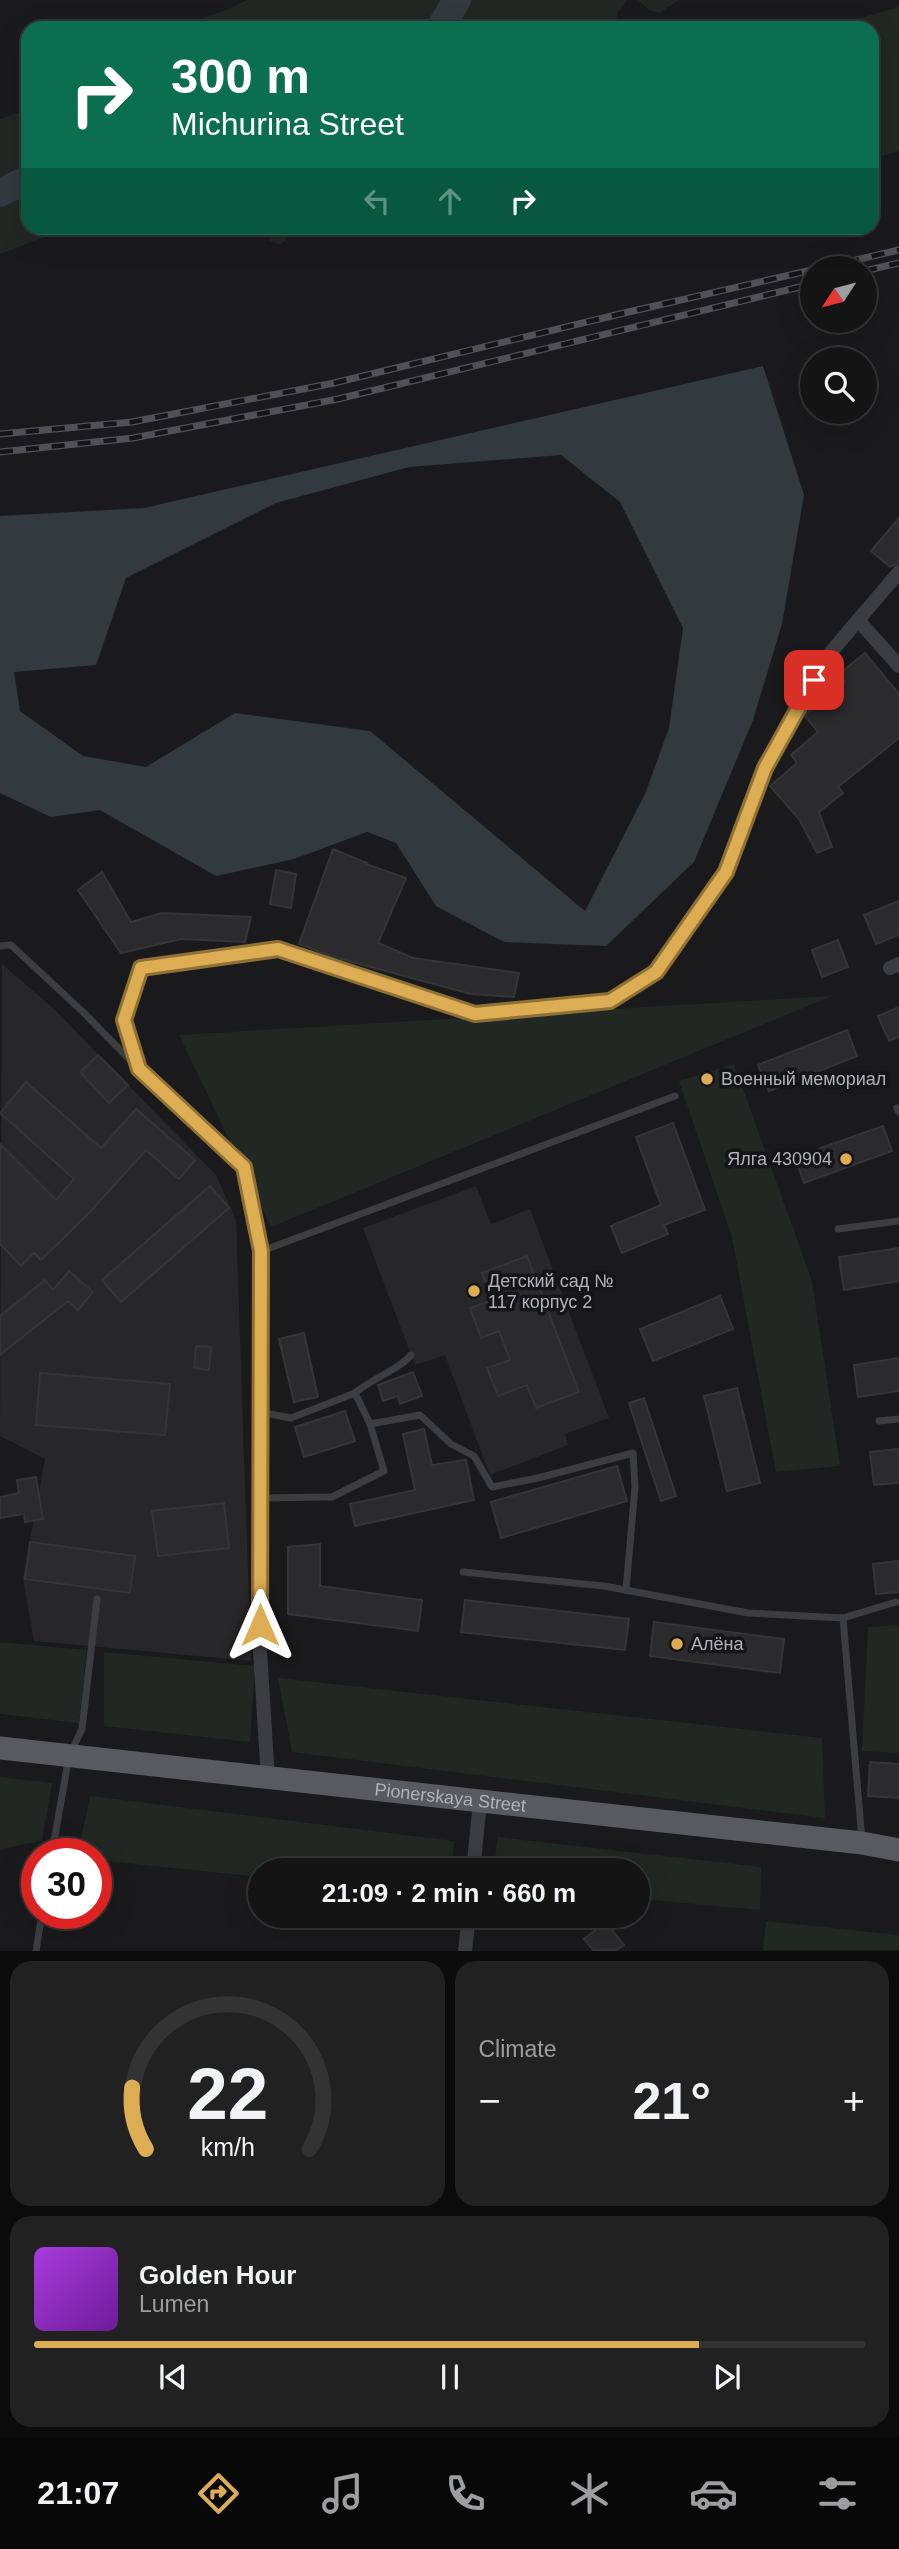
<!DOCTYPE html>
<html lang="en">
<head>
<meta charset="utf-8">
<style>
	body { margin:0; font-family:Helvetica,sans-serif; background:#212122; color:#f1f3f6; height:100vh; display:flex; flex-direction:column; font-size:26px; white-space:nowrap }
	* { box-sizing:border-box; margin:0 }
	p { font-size:23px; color:#9d9ea0 }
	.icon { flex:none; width:38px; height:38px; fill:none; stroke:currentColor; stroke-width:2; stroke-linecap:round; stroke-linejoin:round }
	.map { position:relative; height:1951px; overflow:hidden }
	.panel { display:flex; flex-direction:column; gap:10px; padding:10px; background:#0b0b0c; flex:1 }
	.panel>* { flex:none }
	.top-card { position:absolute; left:21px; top:21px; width:858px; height:214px; border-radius:21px; box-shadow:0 7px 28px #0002,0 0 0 2px #333334; background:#0b6e4f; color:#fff; overflow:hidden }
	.needle { width:46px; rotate:234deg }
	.fabs { position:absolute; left:800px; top:256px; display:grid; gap:14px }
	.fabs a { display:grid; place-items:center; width:77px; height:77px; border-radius:50%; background:#141415; box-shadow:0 7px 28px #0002,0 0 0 2px #333334; font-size:35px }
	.speed { position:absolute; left:21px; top:1838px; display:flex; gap:14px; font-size:35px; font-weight:700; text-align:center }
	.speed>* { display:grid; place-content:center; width:91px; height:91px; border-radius:50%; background:#141415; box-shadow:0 7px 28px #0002,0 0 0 2px #333334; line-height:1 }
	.speed .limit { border:10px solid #d22; background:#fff; color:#111 }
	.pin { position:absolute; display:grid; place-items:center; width:60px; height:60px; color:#fff; margin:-30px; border-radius:14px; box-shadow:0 4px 10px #0006 }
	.me { position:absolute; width:77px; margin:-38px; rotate:0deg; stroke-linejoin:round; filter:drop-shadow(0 0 5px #0008) }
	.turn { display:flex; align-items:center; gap:24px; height:147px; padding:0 35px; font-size:32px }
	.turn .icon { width:91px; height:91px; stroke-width:2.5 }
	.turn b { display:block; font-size:49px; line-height:60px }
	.lanes { display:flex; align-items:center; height:66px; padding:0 35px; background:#0003; justify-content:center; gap:35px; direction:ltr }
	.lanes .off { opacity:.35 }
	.big { font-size:52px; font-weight:600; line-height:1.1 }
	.panel .card { flex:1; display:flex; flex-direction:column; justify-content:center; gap:10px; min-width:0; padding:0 24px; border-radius:21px; background:#212122 }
	.panel .dial { align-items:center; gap:0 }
	.dial svg { height:182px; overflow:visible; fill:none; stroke:#333334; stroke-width:7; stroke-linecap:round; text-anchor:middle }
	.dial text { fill:#f1f3f6; stroke:none }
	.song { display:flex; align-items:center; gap:21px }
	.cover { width:84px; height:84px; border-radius:10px; background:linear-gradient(135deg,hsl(280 70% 55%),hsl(280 70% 35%)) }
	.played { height:7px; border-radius:4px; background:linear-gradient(90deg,#dcad52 80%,#333334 80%) }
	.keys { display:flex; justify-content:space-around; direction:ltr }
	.heat { display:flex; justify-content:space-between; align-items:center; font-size:38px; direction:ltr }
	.panel .tiles { flex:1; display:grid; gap:10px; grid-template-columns:1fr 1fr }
	.card:last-child { grid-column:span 2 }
	.trip { position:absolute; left:248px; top:1858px; width:402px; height:70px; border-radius:35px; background:#141415; box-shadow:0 7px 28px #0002,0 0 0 2px #333334; font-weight:600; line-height:70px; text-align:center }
	.tabs { display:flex; height:112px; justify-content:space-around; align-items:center; background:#080808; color:#9d9ea0 }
	.tabs .icon { width:49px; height:49px }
	.tabs .selected { color:#dcad52 }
	.tabs b { font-size:32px; color:#f1f3f6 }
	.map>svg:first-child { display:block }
</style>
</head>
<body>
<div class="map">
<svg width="899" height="1951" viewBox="0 0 899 1951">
	<rect width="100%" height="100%" fill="#1a1a1c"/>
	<g fill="#272729">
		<path d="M2,964L54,1009L216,1175L236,1220L251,1661L34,1641L23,1578L45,1459L0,1436Z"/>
		<path d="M476,1186L491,1224L530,1209L609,1418L565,1434L568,1445L490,1475L445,1355L415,1365L363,1228Z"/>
	</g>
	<g fill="#212722">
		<path d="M247,0H627L617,13L616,28H172L224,11Z"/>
		<path d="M638,0H679L659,13L649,10Z"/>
		<path d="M899,7V151L872,159V28H825Z"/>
		<path d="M28,109V228H69L0,254V119Z"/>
		<path d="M263,228H300L280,245L270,241Z"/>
		<path d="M832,996L271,1227L179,1035Z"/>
		<path d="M734,1064L812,1281L840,1466L776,1472L732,1237L679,1081Z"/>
		<path d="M899,1625V1753L862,1751L868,1627Z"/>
		<path d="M0,1642L87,1650L79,1723L0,1714Z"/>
		<path d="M104,1652L255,1666L250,1742L104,1726Z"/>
		<path d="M278,1678L822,1738L825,1818L292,1752Z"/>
		<path d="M0,1777L52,1783L42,1841L0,1849Z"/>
		<path d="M90,1796L454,1841L452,1871H261V1877L96,1860V1853H78Z"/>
		<path d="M498,1837L761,1867L760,1910L639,1899V1871H493Z"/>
		<path d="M766,1921L899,1935V1950H763Z"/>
	</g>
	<path fill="#32393f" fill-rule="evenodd" d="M763,366L804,495L782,624L753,720L694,862L606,946L504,942L436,906L396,843L367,832L294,859L216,876L100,810L51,817L0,793V516L144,508ZM561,455L620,502L683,628L669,728L645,794L585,911L370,731L235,713L146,767L83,756L20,711L14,672L96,665L126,578L276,503L409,467Z"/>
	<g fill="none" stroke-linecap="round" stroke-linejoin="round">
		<g stroke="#32393f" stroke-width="28">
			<path d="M440,28L457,0"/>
			<path d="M0,193L28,179"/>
		</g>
	</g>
	<g fill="#2b2b2d" stroke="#353538" stroke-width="2">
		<path d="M899,518V563L890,567L871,551Z"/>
		<path d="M865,653L899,694V738L838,787L843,793L819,812L832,847L817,853L799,819L770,786L797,763L791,755L818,732L805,716L807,713L845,682L839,674Z"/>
		<path d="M333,849L367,863L366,864L406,878L378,943L413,958L519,973L514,997L471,994L330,956L299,944Z"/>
		<path d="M276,870L296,874L291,908L270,904Z"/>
		<path d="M102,872L131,922L162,913L251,917L245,942L181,939L121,953L78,890Z"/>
		<path d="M899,901V935L876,944L864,915Z"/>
		<path d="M838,940L848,967L822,977L812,950Z"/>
		<path d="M899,1007V1037L889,1041L878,1016Z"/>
		<path d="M847,1030L857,1056L769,1091L758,1065Z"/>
		<path d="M98,1055L128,1085L109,1103L80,1072Z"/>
		<path d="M26,1082L101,1148L136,1109L195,1160L179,1179L146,1150L89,1213L41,1260L34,1253L21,1266L0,1244V1144L56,1200L74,1179L0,1113Z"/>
		<path d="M673,1123L705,1210L664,1225L668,1234L622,1253L611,1226L661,1205L636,1137Z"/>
		<path d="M883,1126L892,1151L804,1183L795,1157Z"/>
		<path d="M210,1186L229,1208L121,1302L102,1280Z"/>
		<path d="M899,1248V1281L844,1290L839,1257Z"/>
		<path d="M527,1256L579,1392L536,1408L527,1385L498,1396L487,1368L510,1360L499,1331L481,1338L470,1308L493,1300L482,1273Z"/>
		<path d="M69,1271L93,1292L78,1310L68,1301L0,1355V1316L45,1280L53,1290Z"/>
		<path d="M720,1296L733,1329L653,1361L640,1329Z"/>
		<path d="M304,1333L318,1397L294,1402L279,1339Z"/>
		<path d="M196,1346L211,1347L209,1370L194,1368Z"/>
		<path d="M899,1358V1391L858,1397L854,1365Z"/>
		<path d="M413,1372L422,1396L400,1404L398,1396L383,1401L378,1385Z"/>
		<path d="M40,1373L170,1384L165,1435L36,1425Z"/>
		<path d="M737,1388L760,1483L727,1491L704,1396Z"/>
		<path d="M644,1398L676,1496L661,1501L629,1403Z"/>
		<path d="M345,1411L355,1441L304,1457L295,1427Z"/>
		<path d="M424,1429L432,1465L466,1460L474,1500L355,1526L350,1504L415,1490L403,1434Z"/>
		<path d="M899,1449V1483L874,1485L870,1452Z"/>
		<path d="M617,1466L627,1501L501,1538L491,1502Z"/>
		<path d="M36,1477L43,1519L25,1522L24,1514L0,1518V1497L19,1493L17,1480Z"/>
		<path d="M224,1503L229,1548L158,1556L152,1511Z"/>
		<path d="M30,1542L135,1556L130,1593L25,1579Z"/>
		<path d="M320,1544V1586L422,1600L418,1631L288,1614V1547Z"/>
		<path d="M899,1561V1592L876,1594L873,1564Z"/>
		<path d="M465,1600L629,1619L625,1650L461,1632Z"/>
		<path d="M654,1622L784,1639L780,1673L650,1656Z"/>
		<path d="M870,1762L899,1764V1798L868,1796Z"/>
		<path d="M606,1922L624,1945L617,1950H593L584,1939Z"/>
	</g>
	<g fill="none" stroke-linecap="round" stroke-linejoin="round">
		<g stroke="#3c3d41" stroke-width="7">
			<path d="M0,946L11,945L83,1012L134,1064"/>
			<path d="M897,1108L899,1112"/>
			<path d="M838,1229L899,1221"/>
			<path d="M262,1251L675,1096"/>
			<path d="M355,1393C371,1379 400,1369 411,1355"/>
			<path d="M259,1412L291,1418L355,1393L370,1424"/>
			<path d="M879,1421L899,1419"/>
			<path d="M260,1498L332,1497L384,1471L370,1424L420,1415L451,1444L474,1456L492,1487L538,1478L633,1453L635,1487L626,1590"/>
			<path d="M463,1572L604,1586L748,1613L843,1618L896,1602"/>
			<path d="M843,1618L862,1840"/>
			<path d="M52,1853L69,1756L82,1729L97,1599"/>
			<path d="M36,1951L42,1913"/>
		</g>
		<g stroke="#3c3d41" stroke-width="14">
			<path d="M858,620L899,666"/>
			<path d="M890,968L899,964"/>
			<path d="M268,1779L260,1651L261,1252L244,1167L139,1069L124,1020L141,969L278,949L475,1014L610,1001L656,972L725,872L765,768L826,658L899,572"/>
			<path d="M473,1871L480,1802"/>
			<path d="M465,1951L469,1916"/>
		</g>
		<path stroke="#585a5f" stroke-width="23" id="s1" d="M0,1748L862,1843L899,1850"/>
		<defs>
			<g id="rail">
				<path d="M821,268L899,250"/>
				<path d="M864,271L899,263"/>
				<path d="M0,434L132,422L334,383L624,313L812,270"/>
				<path d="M0,452L133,438L338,399L812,284"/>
			</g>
		</defs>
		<use href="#rail" stroke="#4f5156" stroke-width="7"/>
		<use href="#rail" stroke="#151517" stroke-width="4.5" stroke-dasharray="13" stroke-linecap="butt"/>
	</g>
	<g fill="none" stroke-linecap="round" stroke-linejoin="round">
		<defs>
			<path id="route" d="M260,1625L261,1251L244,1167L139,1069L124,1020L141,968L278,949L475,1014L610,1001L656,972L726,872L765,768L814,680"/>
		</defs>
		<use href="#route" stroke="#8f7035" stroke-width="18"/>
		<use href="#route" stroke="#dcad52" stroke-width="12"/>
	</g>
	<g fill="#dcad52" stroke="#151517" stroke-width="2.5">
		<circle cx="707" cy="1079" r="7"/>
		<circle cx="846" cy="1159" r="7"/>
		<circle cx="474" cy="1291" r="7"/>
		<circle cx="677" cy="1644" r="7"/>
	</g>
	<g text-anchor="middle" stroke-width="7" stroke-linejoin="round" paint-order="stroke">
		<g font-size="18" fill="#afb2ba" stroke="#151517" text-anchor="start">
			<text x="721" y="1085">Военный мемориал</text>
			<text x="832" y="1165" text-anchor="end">Ялга 430904</text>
			<text x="488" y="1287">Детский сад №<tspan x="488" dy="21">117 корпус 2</tspan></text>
			<text x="691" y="1650">Алёна</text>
		</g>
		<g font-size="18" fill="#afb2ba" stroke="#151517">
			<text dy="6" stroke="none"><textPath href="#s1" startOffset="453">Pionerskaya Street</textPath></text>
		</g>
	</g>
</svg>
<div class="fabs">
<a><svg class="needle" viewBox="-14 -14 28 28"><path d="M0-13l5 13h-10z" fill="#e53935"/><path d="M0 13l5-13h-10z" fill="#9d9ea0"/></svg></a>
<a><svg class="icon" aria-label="search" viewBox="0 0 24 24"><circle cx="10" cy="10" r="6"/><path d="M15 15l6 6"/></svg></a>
</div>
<div class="speed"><div class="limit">30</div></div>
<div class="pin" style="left:814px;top:680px;background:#d93025"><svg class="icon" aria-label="arrive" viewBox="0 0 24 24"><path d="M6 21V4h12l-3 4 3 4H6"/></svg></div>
<svg class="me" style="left:260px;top:1625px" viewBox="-20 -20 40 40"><path d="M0-17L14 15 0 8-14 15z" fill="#dcad52" stroke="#fff" stroke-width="4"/></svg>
<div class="trip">21:09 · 2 min · 660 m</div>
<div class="top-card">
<div class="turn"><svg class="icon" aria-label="right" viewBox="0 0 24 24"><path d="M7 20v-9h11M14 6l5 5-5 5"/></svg><div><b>300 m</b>Michurina Street</div></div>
<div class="lanes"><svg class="icon off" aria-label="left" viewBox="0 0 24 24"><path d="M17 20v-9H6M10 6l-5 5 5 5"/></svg><svg class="icon off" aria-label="ahead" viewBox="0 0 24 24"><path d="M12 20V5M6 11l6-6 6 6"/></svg><svg class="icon" aria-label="right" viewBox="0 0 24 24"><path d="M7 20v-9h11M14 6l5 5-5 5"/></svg></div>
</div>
</div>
<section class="panel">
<div class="tiles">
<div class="card dial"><svg viewBox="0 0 100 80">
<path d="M14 69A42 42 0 1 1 86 69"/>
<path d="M14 69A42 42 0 0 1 8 42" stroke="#dcad52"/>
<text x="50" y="56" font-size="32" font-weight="700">22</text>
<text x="50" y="72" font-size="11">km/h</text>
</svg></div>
<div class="card"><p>Climate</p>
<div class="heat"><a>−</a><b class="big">21°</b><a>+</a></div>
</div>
<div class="card">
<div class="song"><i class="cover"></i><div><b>Golden Hour</b><p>Lumen</p></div></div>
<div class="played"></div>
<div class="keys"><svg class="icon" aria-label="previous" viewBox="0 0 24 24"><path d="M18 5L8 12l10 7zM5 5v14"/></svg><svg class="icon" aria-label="pause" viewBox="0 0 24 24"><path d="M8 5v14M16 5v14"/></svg><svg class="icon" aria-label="next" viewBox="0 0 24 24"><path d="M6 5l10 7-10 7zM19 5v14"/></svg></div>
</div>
</div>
</section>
<nav class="tabs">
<b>21:07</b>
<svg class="icon selected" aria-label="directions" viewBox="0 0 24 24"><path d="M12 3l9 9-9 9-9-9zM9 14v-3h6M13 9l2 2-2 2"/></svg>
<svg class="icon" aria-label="music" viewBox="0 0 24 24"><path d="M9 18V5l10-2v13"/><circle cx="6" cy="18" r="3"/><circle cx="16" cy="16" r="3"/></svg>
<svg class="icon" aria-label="phone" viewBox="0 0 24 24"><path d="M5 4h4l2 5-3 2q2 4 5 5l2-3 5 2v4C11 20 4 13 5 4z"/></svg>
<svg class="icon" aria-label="climate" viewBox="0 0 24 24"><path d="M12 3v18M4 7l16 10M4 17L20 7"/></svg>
<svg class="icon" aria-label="car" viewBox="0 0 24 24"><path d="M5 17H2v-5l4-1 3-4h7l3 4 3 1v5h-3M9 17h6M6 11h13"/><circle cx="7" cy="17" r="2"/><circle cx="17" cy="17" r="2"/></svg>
<svg class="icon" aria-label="filters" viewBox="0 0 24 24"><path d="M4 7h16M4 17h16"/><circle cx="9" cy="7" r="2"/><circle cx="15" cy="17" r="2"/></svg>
</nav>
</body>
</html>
